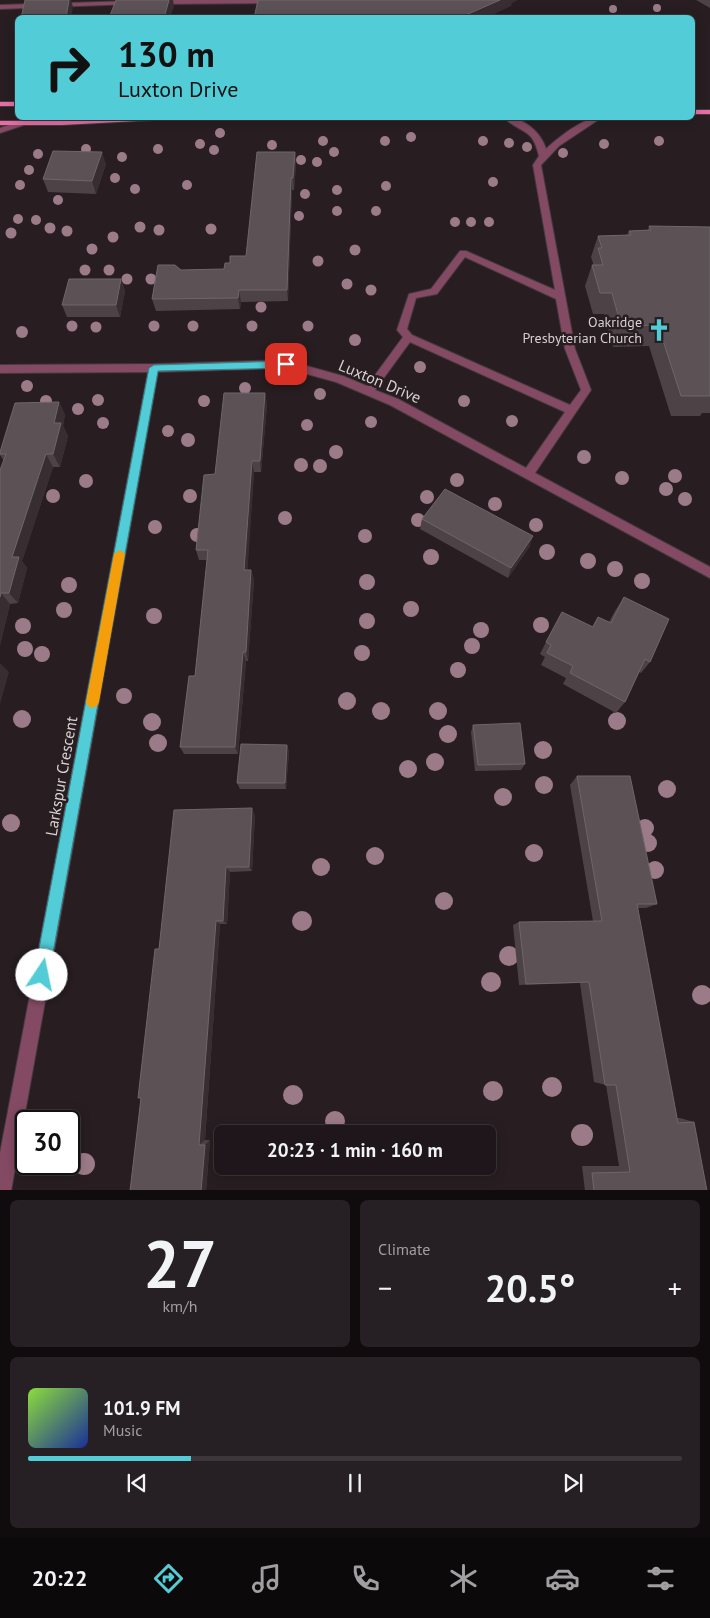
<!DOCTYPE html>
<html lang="en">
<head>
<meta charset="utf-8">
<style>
	body { margin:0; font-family:"PT Sans",sans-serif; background:#261f23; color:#f1f3f6; height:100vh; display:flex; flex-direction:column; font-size:19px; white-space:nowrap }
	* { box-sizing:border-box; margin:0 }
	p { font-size:16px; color:#a19fa2 }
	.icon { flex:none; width:28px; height:28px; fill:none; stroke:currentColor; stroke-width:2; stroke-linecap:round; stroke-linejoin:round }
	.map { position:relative; height:1190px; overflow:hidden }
	.details { display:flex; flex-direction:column; gap:10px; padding:10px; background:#100c0e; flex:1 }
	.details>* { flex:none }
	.hud { position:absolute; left:15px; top:15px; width:680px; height:105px; border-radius:8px; box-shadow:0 2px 12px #0003,0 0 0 1px #3c3539; background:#52ccd6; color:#111; overflow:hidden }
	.speed { position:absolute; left:15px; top:1110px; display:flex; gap:10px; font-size:25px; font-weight:700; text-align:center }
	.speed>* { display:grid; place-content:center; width:65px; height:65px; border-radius:50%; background:#1e161a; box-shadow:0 2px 12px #0003,0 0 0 1px #3c3539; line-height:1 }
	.speed .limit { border:2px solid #111; border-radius:8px; background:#fff; color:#111 }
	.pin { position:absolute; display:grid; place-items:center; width:42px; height:42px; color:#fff; margin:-21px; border-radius:10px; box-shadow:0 2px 8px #0006 }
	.me { position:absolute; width:55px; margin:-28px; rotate:11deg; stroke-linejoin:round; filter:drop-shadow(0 0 4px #0008) }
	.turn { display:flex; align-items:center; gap:18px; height:105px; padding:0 20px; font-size:22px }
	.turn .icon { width:65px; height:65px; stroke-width:2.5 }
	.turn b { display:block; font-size:35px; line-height:42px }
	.big { font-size:38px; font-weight:600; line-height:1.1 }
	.details .tile { flex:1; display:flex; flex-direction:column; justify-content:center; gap:8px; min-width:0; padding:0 18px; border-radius:8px; background:#261f23 }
	.details .dial { align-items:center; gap:0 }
	.dial b { font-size:65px; line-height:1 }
	.song { display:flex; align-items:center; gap:15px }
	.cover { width:60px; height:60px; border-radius:8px; background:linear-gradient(135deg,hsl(90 70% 55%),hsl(230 70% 35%)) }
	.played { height:5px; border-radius:2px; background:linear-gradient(90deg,#52ccd6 25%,#3c3539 25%) }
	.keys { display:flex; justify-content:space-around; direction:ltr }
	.heat { display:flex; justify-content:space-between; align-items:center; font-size:28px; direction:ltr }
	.details .tiles { flex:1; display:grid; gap:10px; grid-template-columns:1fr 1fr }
	.tile:last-child { grid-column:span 2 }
	.trip { position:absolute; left:214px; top:1125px; width:282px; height:50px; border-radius:8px; background:#1e161a; box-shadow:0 2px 12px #0003,0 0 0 1px #3c3539; font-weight:600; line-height:50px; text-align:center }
	.menu { display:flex; height:80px; justify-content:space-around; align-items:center; background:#0c090a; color:#a19fa2 }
	.menu .icon { width:35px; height:35px }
	.menu .active { color:#52ccd6 }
	.menu b { font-size:22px; color:#f1f3f6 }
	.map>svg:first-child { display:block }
</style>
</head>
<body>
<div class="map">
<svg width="710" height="1191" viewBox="0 0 710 1191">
	<rect width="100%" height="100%" fill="#281e22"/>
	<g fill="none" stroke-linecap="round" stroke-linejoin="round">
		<defs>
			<g id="minor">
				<path d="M275,0L278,2L277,3L157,4L154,2L157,0Z"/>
				<path d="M134,1V3L132,4L0,9V5Z"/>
				<path d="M504,118C522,116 541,132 546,149C558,138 585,116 601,118L559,146L541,165L575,349L591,390L535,473L710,567V578L390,405L336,382L285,368L158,372L11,1191H0V1153L148,372L0,373V365L154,364L285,360L343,376L367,386L403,337L397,330L409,294L431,289L460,251H466L555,290L533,165L539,156C532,127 523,135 504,118ZM465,257L556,299L565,349L581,390L570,405L412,335L407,329L416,298L437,294ZM410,342L565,412L526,468L398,399L375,390Z"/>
				<path d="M21,121L25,123L24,125L0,133V128Z"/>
			</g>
			<g id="major">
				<rect x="0" y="102" width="18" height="4"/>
				<rect x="692" y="110" width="18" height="4"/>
				<path d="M121,118H160L156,120L62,125H0V121H62Z"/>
			</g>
		</defs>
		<use href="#minor" stroke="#443a3e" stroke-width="2"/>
		<use href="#major" stroke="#443a3e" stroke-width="2"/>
		<use href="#minor" fill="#844a63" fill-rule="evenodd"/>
		<use href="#major" fill="#e66ea5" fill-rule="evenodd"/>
	</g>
	<g fill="#9c7b88">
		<circle cx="657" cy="8" r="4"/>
		<circle cx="613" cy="9" r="4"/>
		<circle cx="220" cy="133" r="5"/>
		<circle cx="411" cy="137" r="5"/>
		<circle cx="323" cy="141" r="5"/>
		<circle cx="385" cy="141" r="5"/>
		<circle cx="483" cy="141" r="5"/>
		<circle cx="659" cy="141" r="5"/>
		<circle cx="509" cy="143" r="5"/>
		<circle cx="200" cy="144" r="5"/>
		<circle cx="604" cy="144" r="5"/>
		<circle cx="272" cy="145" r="5"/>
		<circle cx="527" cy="147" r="5"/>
		<circle cx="86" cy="149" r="5"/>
		<circle cx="158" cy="149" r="5"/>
		<circle cx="214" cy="150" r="5"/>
		<circle cx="334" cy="152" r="5"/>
		<circle cx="563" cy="153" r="5"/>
		<circle cx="38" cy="154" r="5"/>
		<circle cx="122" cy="157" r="5"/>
		<circle cx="301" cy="160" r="5"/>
		<circle cx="317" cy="162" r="5"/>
		<circle cx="29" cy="170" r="5"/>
		<circle cx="115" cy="178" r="5"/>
		<circle cx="493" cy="182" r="5"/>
		<circle cx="20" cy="185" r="5"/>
		<circle cx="187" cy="185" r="5"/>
		<circle cx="386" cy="186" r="5"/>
		<circle cx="135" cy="189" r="5"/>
		<circle cx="337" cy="190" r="5"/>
		<circle cx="305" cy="194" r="5"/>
		<circle cx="58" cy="200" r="5"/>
		<circle cx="337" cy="211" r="5"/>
		<circle cx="376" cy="211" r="5"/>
		<circle cx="299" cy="216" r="5"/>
		<circle cx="18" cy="219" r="5"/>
		<circle cx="36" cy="220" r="5"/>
		<circle cx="455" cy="222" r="5"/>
		<circle cx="471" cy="222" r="5"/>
		<circle cx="489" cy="222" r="5"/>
		<circle cx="140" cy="227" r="5.5"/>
		<circle cx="50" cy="228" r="5.5"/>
		<circle cx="211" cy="229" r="5.5"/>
		<circle cx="159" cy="230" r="5.5"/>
		<circle cx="67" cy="231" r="5.5"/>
		<circle cx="11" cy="233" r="5.5"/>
		<circle cx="113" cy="237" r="5.5"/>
		<circle cx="92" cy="249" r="5.5"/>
		<circle cx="355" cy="250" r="5.5"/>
		<circle cx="318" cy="261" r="5.5"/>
		<circle cx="85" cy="270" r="5.5"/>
		<circle cx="109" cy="270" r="5.5"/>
		<circle cx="127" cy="279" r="5.5"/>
		<circle cx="151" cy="279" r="5.5"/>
		<circle cx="347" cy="284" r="5.5"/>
		<circle cx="371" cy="290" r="5.5"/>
		<circle cx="261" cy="307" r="5.5"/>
		<circle cx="72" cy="326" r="5.5"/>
		<circle cx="154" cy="326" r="5.5"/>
		<circle cx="193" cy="326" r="5.5"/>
		<circle cx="252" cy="326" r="5.5"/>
		<circle cx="308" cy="326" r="5.5"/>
		<circle cx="96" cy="327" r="5.5"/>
		<circle cx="22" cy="332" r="6"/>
		<circle cx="355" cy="340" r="6"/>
		<circle cx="420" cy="367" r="6"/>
		<circle cx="27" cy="386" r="6"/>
		<circle cx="245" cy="388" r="6"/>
		<circle cx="320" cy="394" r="6"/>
		<circle cx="98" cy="400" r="6"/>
		<circle cx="46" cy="401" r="6"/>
		<circle cx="204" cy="401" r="6"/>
		<circle cx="464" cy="401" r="6"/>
		<circle cx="78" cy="409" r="6"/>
		<circle cx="512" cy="421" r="6"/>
		<circle cx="371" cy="422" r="6"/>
		<circle cx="103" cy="423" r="6"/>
		<circle cx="307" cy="425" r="6"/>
		<circle cx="168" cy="431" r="6"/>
		<circle cx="188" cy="440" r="7"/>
		<circle cx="336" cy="452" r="7"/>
		<circle cx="584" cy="457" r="7"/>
		<circle cx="301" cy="465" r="7"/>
		<circle cx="320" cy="466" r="7"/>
		<circle cx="675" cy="476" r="7"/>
		<circle cx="622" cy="478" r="7"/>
		<circle cx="457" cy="480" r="7"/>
		<circle cx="86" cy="481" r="7"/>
		<circle cx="666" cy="489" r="7"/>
		<circle cx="53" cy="496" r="7"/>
		<circle cx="190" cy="496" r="7"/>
		<circle cx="427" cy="497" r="7"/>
		<circle cx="685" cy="499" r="7"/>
		<circle cx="495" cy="504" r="7"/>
		<circle cx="285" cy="518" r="7"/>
		<circle cx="418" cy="520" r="7"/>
		<circle cx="536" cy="525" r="7"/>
		<circle cx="155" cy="527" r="7"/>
		<circle cx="197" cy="535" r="7"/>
		<circle cx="365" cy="536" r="7"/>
		<circle cx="547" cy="552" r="8"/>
		<circle cx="431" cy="557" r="8"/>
		<circle cx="588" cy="561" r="8"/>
		<circle cx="615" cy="569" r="8"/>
		<circle cx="642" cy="581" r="8"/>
		<circle cx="367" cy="582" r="8"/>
		<circle cx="69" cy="585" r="8"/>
		<circle cx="411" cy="609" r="8"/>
		<circle cx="64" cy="610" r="8"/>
		<circle cx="154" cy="616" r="8"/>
		<circle cx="367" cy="621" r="8"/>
		<circle cx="541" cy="625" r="8"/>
		<circle cx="23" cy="626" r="8"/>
		<circle cx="481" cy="630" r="8"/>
		<circle cx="472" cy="646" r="8"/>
		<circle cx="25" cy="649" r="8"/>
		<circle cx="362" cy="653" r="8"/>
		<circle cx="42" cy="654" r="8"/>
		<circle cx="458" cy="670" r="8"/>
		<circle cx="124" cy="696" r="8"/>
		<circle cx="347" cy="701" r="9"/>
		<circle cx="381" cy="711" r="9"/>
		<circle cx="438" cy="711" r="9"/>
		<circle cx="22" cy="719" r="9"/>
		<circle cx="617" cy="721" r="9"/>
		<circle cx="152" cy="722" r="9"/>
		<circle cx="448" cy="734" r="9"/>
		<circle cx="158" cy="743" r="9"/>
		<circle cx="543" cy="750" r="9"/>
		<circle cx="435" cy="762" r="9"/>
		<circle cx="408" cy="769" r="9"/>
		<circle cx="544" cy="785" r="9"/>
		<circle cx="667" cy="789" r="9"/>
		<circle cx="503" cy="797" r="9"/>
		<circle cx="11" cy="823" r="9"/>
		<circle cx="645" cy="828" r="9"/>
		<circle cx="648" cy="843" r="9"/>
		<circle cx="534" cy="853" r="9"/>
		<circle cx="375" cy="856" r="9"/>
		<circle cx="321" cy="867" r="9"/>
		<circle cx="655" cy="870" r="9"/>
		<circle cx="444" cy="901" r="9"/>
		<circle cx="302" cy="921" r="10"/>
		<circle cx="509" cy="956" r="10"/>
		<circle cx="491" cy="982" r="10"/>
		<circle cx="702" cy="995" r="10"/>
		<circle cx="552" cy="1087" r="10"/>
		<circle cx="493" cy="1091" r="10"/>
		<circle cx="293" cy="1095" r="10"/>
		<circle cx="335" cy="1121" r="10"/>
		<circle cx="582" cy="1135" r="11"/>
		<circle cx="84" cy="1164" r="11"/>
	</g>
	<g fill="#4d4346">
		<path d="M696,0H710V8Z"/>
		<path d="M295,152L296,164L294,190H292L288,301L241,302L240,309L156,311L152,299L181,270L224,269L230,263L246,256Z"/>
		<path d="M106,164L96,194L48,192L43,179Z"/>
		<path d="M649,226L710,227V413H702L700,416H671L649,346L613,347L604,314H593L585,286L592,265H593V263L591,257L598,236L627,235L629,231L648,230Z"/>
		<path d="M121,279L125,291L120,317H67L62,305Z"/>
		<path d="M265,393L267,405L261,472H254L247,570H251L254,580L248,661H246L238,754H184L180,747L195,676L207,560H199L196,550L215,474Z"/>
		<path d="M59,402L65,415L63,426L68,436L60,467H53L22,561L27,568L18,603L10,604L0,645L4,461L0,455V452Z"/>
		<path d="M422,519L530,546L508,578L420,529Z"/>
		<path d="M624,597L650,662L641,673L639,672L625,702L616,713L563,684L566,678L541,665L545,657L540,654L546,642L592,627L598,617L609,622L615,611Z"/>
		<path d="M473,725L525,764L521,770L475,771L471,732Z"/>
		<path d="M287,745L289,752L286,789H240L237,783Z"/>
		<path d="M577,776L657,904L646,908H637L677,1118H680L694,1122L707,1191H585L582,1166H619L606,1085L594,1082L580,983L519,985L513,925L519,922L593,921L570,785Z"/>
		<path d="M255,815L252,871L230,872L227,924H220L205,1140H210L206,1191H130L159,949Z"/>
	</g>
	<g fill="#382e32">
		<path d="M69,0H71L73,7L71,18H66Z"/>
		<path d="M169,0H173L174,6L170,18H164Z"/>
		<path d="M500,0H518L512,3L511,6L486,18H459Z"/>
		<path d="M102,152L106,164L96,194L92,181Z"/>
		<path d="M295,152L296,164L294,190L293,178Z"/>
		<path d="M291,178L292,190L288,301L287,290Z"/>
		<path d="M121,279L125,291L120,317L116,305Z"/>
		<path d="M239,290L241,302L240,309L238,298Z"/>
		<path d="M265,393L267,405L261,472L260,461Z"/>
		<path d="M59,402L65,415L63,426L68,436L60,467L53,454L54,423Z"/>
		<path d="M46,454L53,467L22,561L27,568L18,603L9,593L12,557Z"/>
		<path d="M252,461L254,472L247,580L244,570Z"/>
		<path d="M533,536L530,546L508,578L511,568Z"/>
		<path d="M251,570L254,580L248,661L246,652Z"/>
		<path d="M1,593L10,604L0,645V597Z"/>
		<path d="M243,652L246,661L238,754L235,747Z"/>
		<path d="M0,663L9,672L0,704Z"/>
		<path d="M287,745L289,752L286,789L285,783Z"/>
		<path d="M252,808L255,815L252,871L249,867Z"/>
		<path d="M226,867L230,872L227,924L223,921Z"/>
		<path d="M216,921L220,924L205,1140L199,1145Z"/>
		<path d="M210,1140L206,1191H201L205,1145Z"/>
	</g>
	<g fill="#5c5256" stroke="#6f6669">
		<path d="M25,0H69L66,18H21Z"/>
		<path d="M116,0H169L164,18H109Z"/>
		<path d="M258,0H500L459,18H254Z"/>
		<path d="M53,151L102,152L92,181L43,179Z"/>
		<path d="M257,152H295L293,178H291L287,290H239L238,298L152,299L158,265H175L181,270L224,269L225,263H230V256H246Z"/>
		<path d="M649,226L710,227V396H681L658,325L621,326L612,293H600L592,265H603L598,248H602L598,236L631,235L629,231L651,230Z"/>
		<path d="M69,279H121L116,305H62Z"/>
		<path d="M224,393H265L260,461H252L244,570H251L246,652H243L235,747H180L189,676H195L208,550H196L204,475L215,474Z"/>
		<path d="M59,402L54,423H61L53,454H46L12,557H19L9,593H1L0,597V470L6,454H0V452L15,403Z"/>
		<path d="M445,489L533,536L511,568L422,519Z"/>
		<path d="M624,597L669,619L650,662L645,659L625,702L570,673L573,666L547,653L551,645L546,642L562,612L593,627L598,617L611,623Z"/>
		<path d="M520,723L525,764L478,765L473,725Z"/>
		<path d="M241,744L287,745L285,783H237Z"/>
		<path d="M577,776H630L657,904H637L678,1123L694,1122L707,1191H594L592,1173L630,1172L616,1085H605L589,982L526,984L519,922L602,921Z"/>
		<path d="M252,808L249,867H226L223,921H216L199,1145H205L201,1191H130L141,1098H138L155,949H159L174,810Z"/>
	</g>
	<path fill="#52ccd6" stroke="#35858b" d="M286,361L290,364L286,368L158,371L49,975L47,980L42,983L37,980L34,975L149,368L154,365Z"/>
	<path fill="#f59e0b" d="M120,550L125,554L99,702L97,706L92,708L88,706L86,702L114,554Z"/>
	<defs>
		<symbol id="church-bare" viewBox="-9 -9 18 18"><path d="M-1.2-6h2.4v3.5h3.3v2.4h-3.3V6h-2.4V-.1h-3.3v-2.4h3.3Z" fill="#52ccd6" stroke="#281e22" stroke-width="2.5" paint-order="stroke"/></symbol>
	</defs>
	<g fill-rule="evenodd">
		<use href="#church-bare" x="643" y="314" width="32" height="32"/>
	</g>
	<g text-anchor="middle" stroke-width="5" stroke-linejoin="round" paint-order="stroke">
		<g font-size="14" fill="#d7d0d2" stroke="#281e22" text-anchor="end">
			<text x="642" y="327">Oakridge<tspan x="642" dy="16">Presbyterian Church</tspan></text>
		</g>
		<g font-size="16" fill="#d7d0d2" stroke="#281e22">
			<text transform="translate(380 381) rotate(23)" y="6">Luxton Drive</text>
			<text transform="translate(61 776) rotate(-80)" y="6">Larkspur Crescent</text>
		</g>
	</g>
</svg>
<div class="speed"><div class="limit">30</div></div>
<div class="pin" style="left:286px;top:364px;background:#d93025"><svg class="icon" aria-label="arrive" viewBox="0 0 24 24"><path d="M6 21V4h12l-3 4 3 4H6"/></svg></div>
<svg class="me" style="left:42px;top:975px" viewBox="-20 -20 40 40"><circle r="19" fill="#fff"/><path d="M0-13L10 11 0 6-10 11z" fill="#52ccd6"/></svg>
<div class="trip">20:23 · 1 min · 160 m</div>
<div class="hud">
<div class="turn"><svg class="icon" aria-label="right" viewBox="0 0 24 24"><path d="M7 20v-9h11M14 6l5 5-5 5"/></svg><div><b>130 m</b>Luxton Drive</div></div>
</div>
</div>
<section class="details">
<div class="tiles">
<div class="tile dial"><b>27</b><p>km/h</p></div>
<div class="tile"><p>Climate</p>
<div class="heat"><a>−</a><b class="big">20.5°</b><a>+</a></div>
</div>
<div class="tile">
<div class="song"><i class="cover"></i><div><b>101.9 FM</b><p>Music</p></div></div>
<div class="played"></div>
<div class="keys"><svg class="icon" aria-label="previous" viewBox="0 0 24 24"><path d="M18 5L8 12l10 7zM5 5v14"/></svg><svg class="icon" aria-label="pause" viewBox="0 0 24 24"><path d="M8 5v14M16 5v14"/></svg><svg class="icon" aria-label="next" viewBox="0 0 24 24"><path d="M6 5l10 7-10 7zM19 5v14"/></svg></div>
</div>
</div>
</section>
<nav class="menu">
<b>20:22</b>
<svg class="icon active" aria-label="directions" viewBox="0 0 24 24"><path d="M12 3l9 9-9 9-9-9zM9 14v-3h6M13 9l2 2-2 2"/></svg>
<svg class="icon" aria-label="music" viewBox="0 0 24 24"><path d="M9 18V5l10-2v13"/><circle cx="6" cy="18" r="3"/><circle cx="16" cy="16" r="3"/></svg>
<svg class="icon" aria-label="phone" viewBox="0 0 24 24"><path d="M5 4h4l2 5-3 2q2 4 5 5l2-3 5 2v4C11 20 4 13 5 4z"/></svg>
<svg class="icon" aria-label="climate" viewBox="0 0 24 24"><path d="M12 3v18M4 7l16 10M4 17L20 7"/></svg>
<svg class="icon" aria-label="car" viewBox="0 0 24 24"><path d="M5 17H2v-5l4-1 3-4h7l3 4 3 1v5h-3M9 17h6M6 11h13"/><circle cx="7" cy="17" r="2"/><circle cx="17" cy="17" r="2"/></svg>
<svg class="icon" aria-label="filters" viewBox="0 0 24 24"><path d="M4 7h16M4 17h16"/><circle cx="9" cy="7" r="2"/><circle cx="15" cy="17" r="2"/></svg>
</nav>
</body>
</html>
